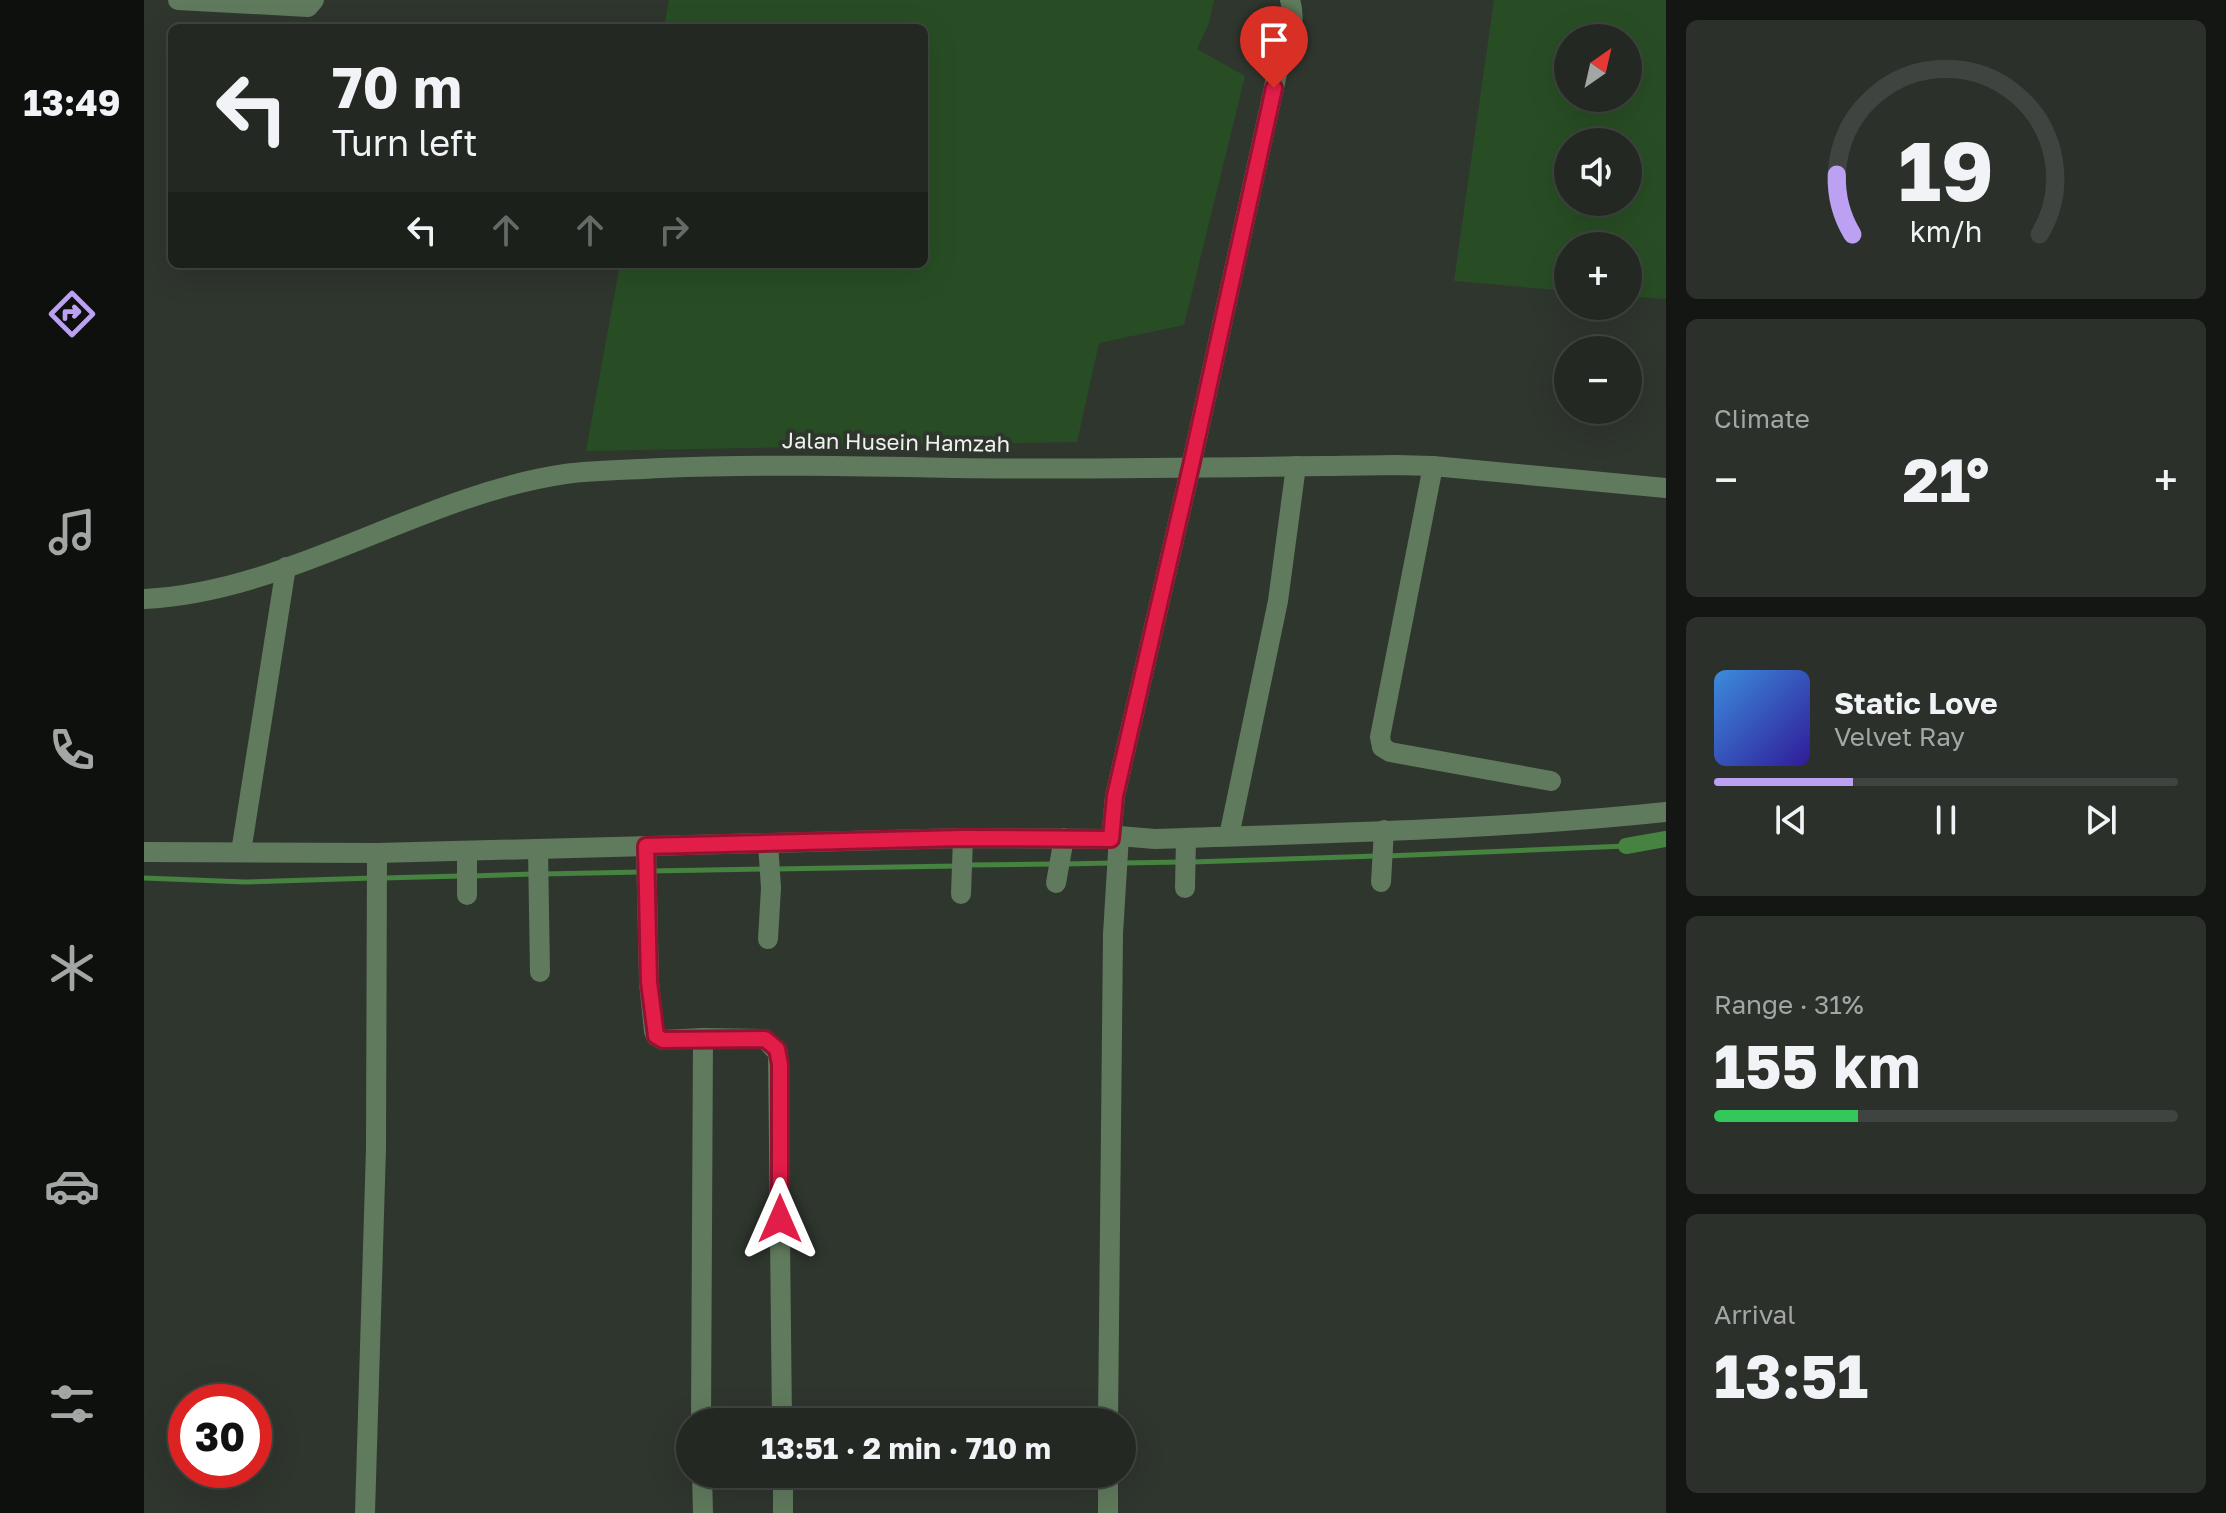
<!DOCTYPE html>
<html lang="en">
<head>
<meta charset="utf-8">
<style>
	body { margin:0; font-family:"Golos Text",sans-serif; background:#2b302a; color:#f1f3f6; height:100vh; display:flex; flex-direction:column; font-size:30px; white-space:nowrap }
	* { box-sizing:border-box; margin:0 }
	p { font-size:26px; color:#a3a6a5 }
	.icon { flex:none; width:44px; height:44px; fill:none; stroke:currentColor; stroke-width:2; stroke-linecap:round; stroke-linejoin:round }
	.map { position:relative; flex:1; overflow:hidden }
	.drawer { display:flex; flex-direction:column; gap:20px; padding:20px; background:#131613; width:560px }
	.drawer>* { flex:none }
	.guide { position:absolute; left:24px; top:24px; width:760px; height:244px; border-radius:12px; box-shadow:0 8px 32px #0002,0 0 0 2px #404440; background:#232822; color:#f1f3f6; overflow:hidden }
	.needle { width:52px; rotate:34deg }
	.buttons { position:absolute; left:1410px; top:24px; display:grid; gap:16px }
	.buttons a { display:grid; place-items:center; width:88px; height:88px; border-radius:50%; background:#232822; box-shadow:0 8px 32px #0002,0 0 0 2px #404440; font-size:40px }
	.speed { position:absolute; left:24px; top:1384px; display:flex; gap:16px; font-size:40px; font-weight:700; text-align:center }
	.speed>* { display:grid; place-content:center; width:104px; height:104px; border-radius:50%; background:#232822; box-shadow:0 8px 32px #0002,0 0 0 2px #404440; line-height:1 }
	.speed .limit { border:12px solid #d22; background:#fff; color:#111 }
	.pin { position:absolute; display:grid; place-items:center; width:68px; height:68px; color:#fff; margin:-82px -34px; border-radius:50% 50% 50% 0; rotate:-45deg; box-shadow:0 0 8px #0007 }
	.pin .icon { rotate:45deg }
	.me { position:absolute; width:88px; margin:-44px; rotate:0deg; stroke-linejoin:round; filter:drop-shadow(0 0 6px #0008) }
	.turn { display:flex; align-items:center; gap:28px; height:168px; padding:0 32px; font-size:36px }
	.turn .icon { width:104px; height:104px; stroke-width:2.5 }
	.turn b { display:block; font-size:56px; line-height:68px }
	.lanes { display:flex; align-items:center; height:76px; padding:0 32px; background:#0003; justify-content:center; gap:40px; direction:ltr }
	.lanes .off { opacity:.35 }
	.big { font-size:60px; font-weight:700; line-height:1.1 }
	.drawer .card { flex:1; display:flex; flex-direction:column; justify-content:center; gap:12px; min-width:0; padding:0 28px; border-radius:12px; background:#2b302a }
	.drawer .dial { align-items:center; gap:0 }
	.dial svg { height:208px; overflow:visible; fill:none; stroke:#404440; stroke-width:7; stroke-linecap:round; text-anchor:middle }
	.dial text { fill:#f1f3f6; stroke:none }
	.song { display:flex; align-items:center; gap:24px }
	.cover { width:96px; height:96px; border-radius:12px; background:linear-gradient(135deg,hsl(210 70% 55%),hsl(250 70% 35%)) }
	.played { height:8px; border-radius:4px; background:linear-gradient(90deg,#bca0f2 30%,#404440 30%) }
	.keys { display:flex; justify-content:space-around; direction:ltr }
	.heat { display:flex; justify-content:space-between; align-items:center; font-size:44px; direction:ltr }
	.charge { height:12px; border-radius:6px; background:linear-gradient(90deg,#34c759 31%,#404440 0) }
	.trip { position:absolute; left:532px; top:1408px; width:460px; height:80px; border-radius:40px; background:#232822; box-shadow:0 8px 32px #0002,0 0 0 2px #404440; font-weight:700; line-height:80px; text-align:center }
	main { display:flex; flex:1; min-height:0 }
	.menu { display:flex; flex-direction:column; width:144px; justify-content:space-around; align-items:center; background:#0e100e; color:#a3a6a5 }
	.menu .icon { width:56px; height:56px }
	.menu .current { color:#bca0f2 }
	.menu b { font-size:36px; color:#f1f3f6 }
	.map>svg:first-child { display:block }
</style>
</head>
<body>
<main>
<nav class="menu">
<b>13:49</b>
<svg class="icon current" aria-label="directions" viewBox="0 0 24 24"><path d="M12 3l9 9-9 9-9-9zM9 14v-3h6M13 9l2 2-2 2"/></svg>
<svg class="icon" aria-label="music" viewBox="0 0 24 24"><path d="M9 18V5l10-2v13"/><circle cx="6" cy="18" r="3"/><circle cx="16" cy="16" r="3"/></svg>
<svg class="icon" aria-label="phone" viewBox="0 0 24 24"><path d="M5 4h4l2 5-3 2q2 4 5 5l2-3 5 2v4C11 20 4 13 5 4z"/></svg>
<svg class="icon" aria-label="climate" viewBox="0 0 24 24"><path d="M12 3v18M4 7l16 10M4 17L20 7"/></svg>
<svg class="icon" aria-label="car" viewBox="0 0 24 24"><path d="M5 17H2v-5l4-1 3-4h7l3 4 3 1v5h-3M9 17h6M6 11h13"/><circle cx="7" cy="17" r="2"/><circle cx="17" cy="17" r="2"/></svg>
<svg class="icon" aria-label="filters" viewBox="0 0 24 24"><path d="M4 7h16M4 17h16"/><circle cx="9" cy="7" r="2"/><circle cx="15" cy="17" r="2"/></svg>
</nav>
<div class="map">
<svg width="1522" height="1513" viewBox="0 0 1522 1513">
	<rect width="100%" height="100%" fill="#2f362e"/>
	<g fill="#284d24" fill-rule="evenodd">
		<path d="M525,0H1070L1065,23L1053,49L1101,76L1040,325L955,343L933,442L442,451L476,264H780V28H520Z"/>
		<path d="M1350,0H1522V299L1484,296V246H1424V291L1310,281ZM1424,38H1484V98H1424ZM1424,142H1484V202H1424Z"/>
	</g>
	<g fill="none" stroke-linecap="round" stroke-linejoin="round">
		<g stroke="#468240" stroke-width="5">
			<path d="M1243,856L1482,846"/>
			<path d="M1047,862L1233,856"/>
			<path d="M979,863L1037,862"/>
			<path d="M919,864L969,863"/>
			<path d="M823,865L909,864"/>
			<path d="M631,869L813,866"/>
			<path d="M507,871L621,869"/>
			<path d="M399,874L497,872"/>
			<path d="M327,876L389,874"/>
			<path d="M0,878L101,882L229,878"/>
			<path d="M239,878L317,876"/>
		</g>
		<path stroke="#468240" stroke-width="16" d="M1482,846L1522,839"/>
		<g stroke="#607a5d" stroke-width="20">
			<path d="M34,0L164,7L170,0"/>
			<path d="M1289,466L1236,737L1238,747L1246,752L1407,781"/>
			<path d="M0,599C146,592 277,495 421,474C452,470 485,470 517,468C615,464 712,466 810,468C957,470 1104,467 1251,465L1289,466L1522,488"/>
			<path d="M1085,836L1134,601L1152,466"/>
			<path d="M967,839L971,796L1047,466L1136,60C1145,40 1153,22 1146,0"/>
			<path d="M624,843L627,888L624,939"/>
			<path d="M502,846L505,982L510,1031L512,1036L519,1040L559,1038L557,1422"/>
			<path d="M394,849L396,972"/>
			<path d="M0,852L233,853L819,838L967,839L975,836L1011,839C1182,833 1352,830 1522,812"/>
			<path d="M97,852L142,567"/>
			<path d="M1237,882L1240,830"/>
			<path d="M912,883L920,838"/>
			<path d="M1041,888L1042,838"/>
			<path d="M817,894L819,838"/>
			<path d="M323,895V851"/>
			<path d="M559,1038L621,1039L634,1053L638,1422"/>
			<path d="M964,1422L969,934L975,836"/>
			<path d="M558,1474L559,1513"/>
			<path d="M639,1474V1513"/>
			<path d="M221,1513L232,1148L233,853"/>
			<path d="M964,1513V1474"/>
		</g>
	</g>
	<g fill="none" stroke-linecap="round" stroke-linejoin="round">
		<defs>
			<path id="route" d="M636,1219V1064L633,1049L621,1039L519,1040L512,1036L505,982L502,846L819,838L967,839L971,796L1047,466L1130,88"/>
		</defs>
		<use href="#route" stroke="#92132f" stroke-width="20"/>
		<use href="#route" stroke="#e11d48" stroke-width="14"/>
	</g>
	<g text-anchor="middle" stroke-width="8" stroke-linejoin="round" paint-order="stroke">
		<g font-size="22" fill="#eef3ee" stroke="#2f362e">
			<text transform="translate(752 442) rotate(1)" y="8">Jalan Husein Hamzah</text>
		</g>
	</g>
</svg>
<div class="buttons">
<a><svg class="needle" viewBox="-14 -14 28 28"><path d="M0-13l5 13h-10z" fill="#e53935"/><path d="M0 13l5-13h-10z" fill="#a3a6a5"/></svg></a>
<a><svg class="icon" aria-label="sound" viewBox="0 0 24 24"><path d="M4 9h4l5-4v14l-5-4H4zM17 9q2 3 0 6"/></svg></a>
<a>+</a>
<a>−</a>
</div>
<div class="speed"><div class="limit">30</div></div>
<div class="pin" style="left:1130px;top:88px;background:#d93025"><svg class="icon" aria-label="arrive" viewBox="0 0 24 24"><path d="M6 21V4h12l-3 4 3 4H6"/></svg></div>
<svg class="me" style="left:636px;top:1219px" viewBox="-20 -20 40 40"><path d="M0-17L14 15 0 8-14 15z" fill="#e11d48" stroke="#fff" stroke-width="4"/></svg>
<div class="trip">13:51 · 2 min · 710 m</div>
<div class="guide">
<div class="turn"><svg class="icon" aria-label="left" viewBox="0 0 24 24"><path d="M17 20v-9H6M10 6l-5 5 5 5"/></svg><div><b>70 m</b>Turn left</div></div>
<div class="lanes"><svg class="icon" aria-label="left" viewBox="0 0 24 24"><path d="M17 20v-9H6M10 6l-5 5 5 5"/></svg><svg class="icon off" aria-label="ahead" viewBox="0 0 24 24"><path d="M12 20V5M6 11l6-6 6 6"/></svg><svg class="icon off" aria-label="ahead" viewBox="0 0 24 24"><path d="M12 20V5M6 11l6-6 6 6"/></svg><svg class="icon off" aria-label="right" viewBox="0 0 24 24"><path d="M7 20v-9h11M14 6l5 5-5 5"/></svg></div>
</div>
</div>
<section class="drawer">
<div class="card dial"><svg viewBox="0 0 100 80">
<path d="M14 69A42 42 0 1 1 86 69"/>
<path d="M14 69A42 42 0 0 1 8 46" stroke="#bca0f2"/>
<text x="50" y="56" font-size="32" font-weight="700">19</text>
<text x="50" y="72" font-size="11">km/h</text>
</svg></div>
<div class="card"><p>Climate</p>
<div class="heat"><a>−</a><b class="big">21°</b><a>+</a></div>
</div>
<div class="card">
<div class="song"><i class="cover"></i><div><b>Static Love</b><p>Velvet Ray</p></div></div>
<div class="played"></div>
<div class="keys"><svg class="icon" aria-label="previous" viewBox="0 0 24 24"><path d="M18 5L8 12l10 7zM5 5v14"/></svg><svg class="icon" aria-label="pause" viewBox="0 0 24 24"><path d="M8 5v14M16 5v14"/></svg><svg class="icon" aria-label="next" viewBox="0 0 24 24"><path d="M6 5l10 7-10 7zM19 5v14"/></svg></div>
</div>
<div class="card"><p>Range · 31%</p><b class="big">155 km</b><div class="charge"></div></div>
<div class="card"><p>Arrival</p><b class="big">13:51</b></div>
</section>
</main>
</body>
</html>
